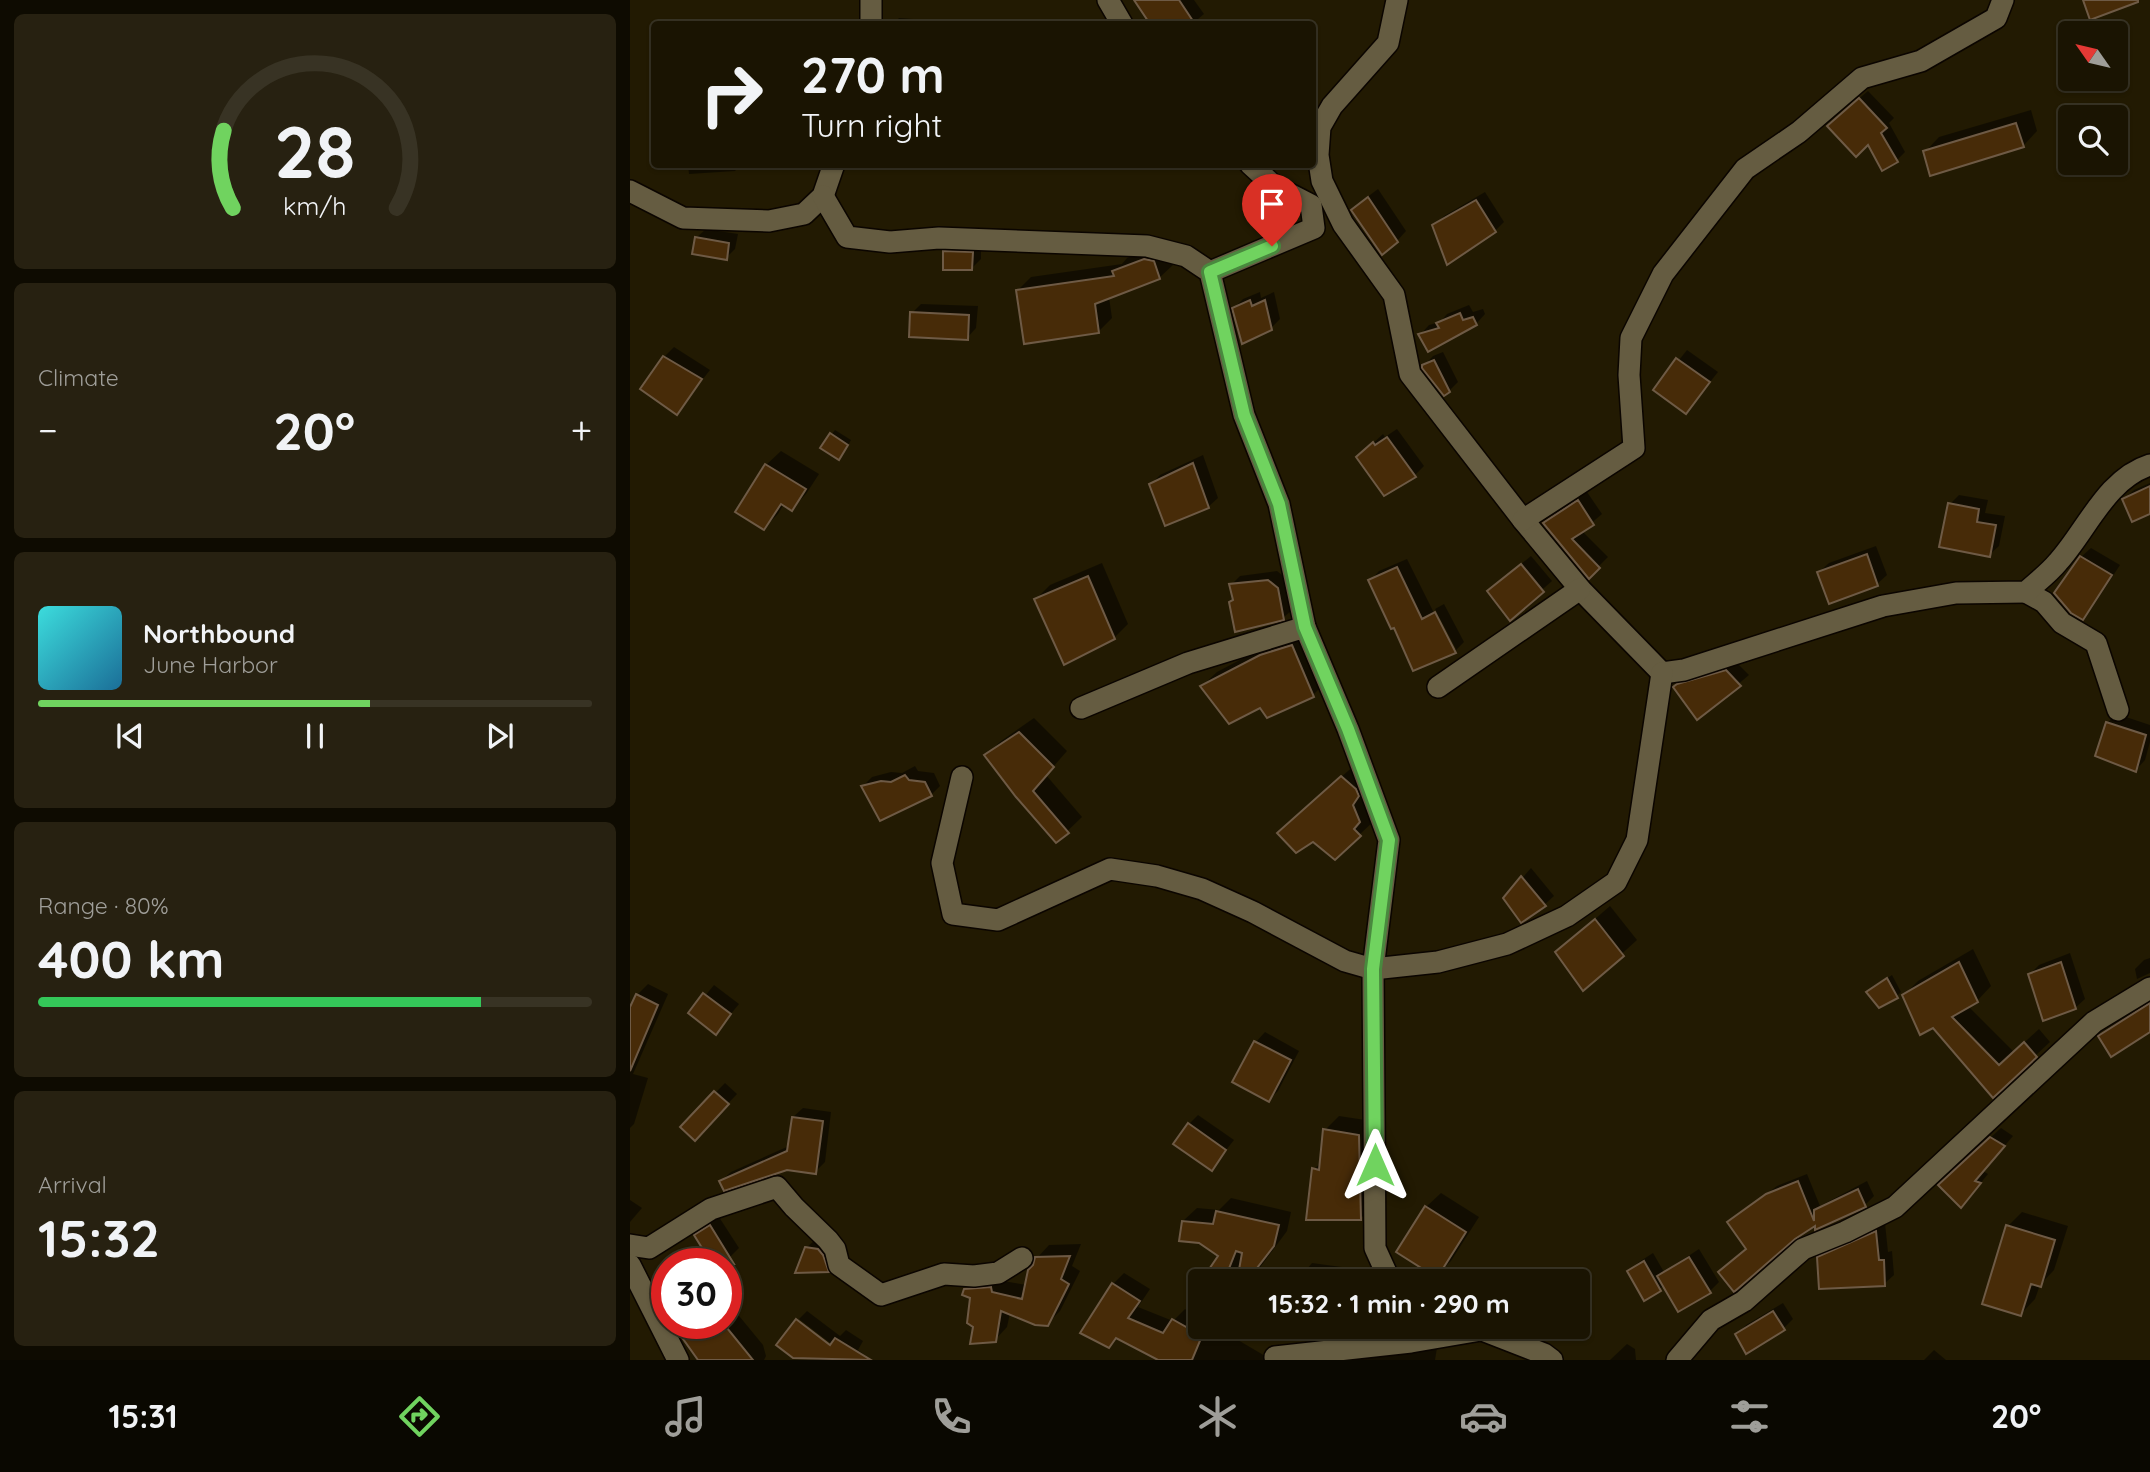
<!DOCTYPE html>
<html lang="en">
<head>
<meta charset="utf-8">
<style>
	body { margin:0; font-family:Quicksand,sans-serif; background:#272111; color:#f1f3f6; height:100vh; display:flex; flex-direction:column; font-size:26px; white-space:nowrap }
	* { box-sizing:border-box; margin:0 }
	p { font-size:23px; color:#9f9e99 }
	.icon { flex:none; width:38px; height:38px; fill:none; stroke:currentColor; stroke-width:2; stroke-linecap:round; stroke-linejoin:round }
	.map { position:relative; flex:1; overflow:hidden }
	.sheet { display:flex; flex-direction:column; gap:14px; padding:14px; background:#0e0b01; width:630px }
	.sheet>* { flex:none }
	.guide { position:absolute; left:21px; top:21px; width:665px; height:147px; border-radius:7px; box-shadow:0 2px 5px #0004,0 0 0 2px #383324; background:#1a1402; color:#f1f3f6; overflow:hidden }
	.needle { width:46px; rotate:304deg }
	.fabs { position:absolute; left:1428px; top:21px; display:grid; gap:14px }
	.fabs a { display:grid; place-items:center; width:70px; height:70px; border-radius:7px; background:#1a1402; box-shadow:0 2px 5px #0004,0 0 0 2px #383324; font-size:35px }
	.speed { position:absolute; left:21px; top:1248px; display:flex; gap:14px; font-size:35px; font-weight:700; text-align:center }
	.speed>* { display:grid; place-content:center; width:91px; height:91px; border-radius:50%; background:#1a1402; box-shadow:0 2px 5px #0004,0 0 0 2px #383324; line-height:1 }
	.speed .limit { border:10px solid #d22; background:#fff; color:#111 }
	.pin { position:absolute; display:grid; place-items:center; width:60px; height:60px; color:#fff; margin:-72px -30px; border-radius:50% 50% 50% 0; rotate:-45deg; box-shadow:0 0 7px #0007 }
	.pin .icon { rotate:45deg }
	.me { position:absolute; width:77px; margin:-38px; rotate:0deg; stroke-linejoin:round; filter:drop-shadow(0 0 5px #0008) }
	.turn { display:flex; align-items:center; gap:24px; height:147px; padding:0 35px; font-size:32px }
	.turn .icon { width:91px; height:91px; stroke-width:2.5 }
	.turn b { display:block; font-size:49px; line-height:60px }
	.big { font-size:52px; font-weight:700; line-height:1.1 }
	.sheet .tile { flex:1; display:flex; flex-direction:column; justify-content:center; gap:10px; min-width:0; padding:0 24px; border-radius:10px; background:#272111 }
	.sheet .dial { align-items:center; gap:0 }
	.dial svg { height:182px; overflow:visible; fill:none; stroke:#383324; stroke-width:7; stroke-linecap:round; text-anchor:middle }
	.dial text { fill:#f1f3f6; stroke:none }
	.song { display:flex; align-items:center; gap:21px }
	.cover { width:84px; height:84px; border-radius:10px; background:linear-gradient(135deg,hsl(180 70% 55%),hsl(200 70% 35%)) }
	.played { height:7px; border-radius:4px; background:linear-gradient(90deg,#70d35f 60%,#383324 60%) }
	.keys { display:flex; justify-content:space-around; direction:ltr }
	.heat { display:flex; justify-content:space-between; align-items:center; font-size:38px; direction:ltr }
	.charge { height:10px; border-radius:5px; background:linear-gradient(90deg,#34c759 80%,#383324 0) }
	.trip { position:absolute; left:558px; top:1269px; width:402px; height:70px; border-radius:7px; background:#1a1402; box-shadow:0 2px 5px #0004,0 0 0 2px #383324; font-weight:700; line-height:70px; text-align:center }
	.dock { display:flex; height:112px; justify-content:space-around; align-items:center; background:#0a0801; color:#9f9e99 }
	.dock .icon { width:49px; height:49px }
	.dock .current { color:#70d35f }
	.dock b { font-size:32px; color:#f1f3f6 }
	main { display:flex; flex:1; min-height:0 }
	.map>svg:first-child { display:block }
</style>
</head>
<body>
<main>
<section class="sheet">
<div class="tile dial"><svg viewBox="0 0 100 80">
<path d="M14 69A42 42 0 1 1 86 69"/>
<path d="M14 69A42 42 0 0 1 10 35" stroke="#70d35f"/>
<text x="50" y="56" font-size="32" font-weight="700">28</text>
<text x="50" y="72" font-size="11">km/h</text>
</svg></div>
<div class="tile"><p>Climate</p>
<div class="heat"><a>−</a><b class="big">20°</b><a>+</a></div>
</div>
<div class="tile">
<div class="song"><i class="cover"></i><div><b>Northbound</b><p>June Harbor</p></div></div>
<div class="played"></div>
<div class="keys"><svg class="icon" aria-label="previous" viewBox="0 0 24 24"><path d="M18 5L8 12l10 7zM5 5v14"/></svg><svg class="icon" aria-label="pause" viewBox="0 0 24 24"><path d="M8 5v14M16 5v14"/></svg><svg class="icon" aria-label="next" viewBox="0 0 24 24"><path d="M6 5l10 7-10 7zM19 5v14"/></svg></div>
</div>
<div class="tile"><p>Range · 80%</p><b class="big">400 km</b><div class="charge"></div></div>
<div class="tile"><p>Arrival</p><b class="big">15:32</b></div>
</section>
<div class="map">
<svg width="1520" height="1360" viewBox="0 0 1520 1360">
	<rect width="100%" height="100%" fill="#221a02"/>
	<g fill="#0007">
		<path d="M506,0H564L574,14L562,24H510L518,17Z"/>
		<path d="M269,18L311,21V24H263Z"/>
		<path d="M1238,91L1264,118L1259,123L1275,152L1266,161L1239,142L1207,117Z"/>
		<path d="M1401,110L1407,131L1393,146L1295,152L1309,137Z"/>
		<path d="M58,164H112L105,171L59,174Z"/>
		<path d="M748,189L776,231L767,241L732,201Z"/>
		<path d="M855,192L874,222L865,231L804,226L814,216Z"/>
		<path d="M76,229L108,234L105,249L96,258L66,238Z"/>
		<path d="M324,243L351,244V259L342,268L314,252Z"/>
		<path d="M528,246L537,248L543,265L529,278L479,297L482,318L468,332L388,290L401,277L492,264L497,258Z"/>
		<path d="M630,292L631,298L644,292L650,319L641,328L604,308L613,299Z"/>
		<path d="M291,304L348,306L346,328L337,338L282,313Z"/>
		<path d="M839,305L843,312L853,309L855,314L846,324L790,335L799,325L810,322L817,314Z"/>
		<path d="M44,347L80,370L47,412L34,357Z"/>
		<path d="M1057,350L1088,372L1056,412L1026,389Z"/>
		<path d="M813,352L828,382L819,391L794,366L803,356Z"/>
		<path d="M767,429L794,466L784,476L738,448L753,434L755,437Z"/>
		<path d="M205,430L221,440L213,454L201,435Z"/>
		<path d="M151,451L189,474L176,494L162,509L154,504L148,514L134,528L136,465Z"/>
		<path d="M573,455L588,498L578,507L521,484L530,475Z"/>
		<path d="M1520,483V512L1503,520L1494,499L1504,490Z"/>
		<path d="M957,492L972,514L952,531L978,557L959,576L915,523L924,514Z"/>
		<path d="M1329,495L1358,500L1355,513L1375,516L1369,546L1359,555L1320,504Z"/>
		<path d="M1246,546L1257,575L1247,584L1189,572L1199,563Z"/>
		<path d="M1461,548L1490,565L1462,608L1452,618L1451,557Z"/>
		<path d="M901,556L922,581L880,618L869,582Z"/>
		<path d="M777,559L822,649H826L805,609L814,604L834,642L825,651L765,626L740,581L749,571Z"/>
		<path d="M472,563L498,624L484,638L406,599L420,585Z"/>
		<path d="M647,571L657,579L663,609L653,618L605,599L601,585L610,576Z"/>
		<path d="M677,631L697,681L683,695L572,686L587,672L646,641Z"/>
		<path d="M1106,662L1119,675L1068,718L1045,688L1055,678Z"/>
		<path d="M1487,714L1520,725V742L1515,760L1506,770L1477,723Z"/>
		<path d="M404,718L437,751L416,775L452,817L427,841L356,755L371,741Z"/>
		<path d="M727,763L743,806L737,813L744,821L729,835L683,839L664,819Z"/>
		<path d="M285,766L288,771L304,773L310,786L301,795L233,786L242,777L261,772L272,773Z"/>
		<path d="M901,868L924,896L914,905L875,898Z"/>
		<path d="M980,906L1007,940L954,988L927,952Z"/>
		<path d="M1343,949L1361,986L1347,1001L1338,1006L1384,1052L1409,1029L1420,1042L1363,1095L1304,1025L1274,995L1288,981Z"/>
		<path d="M1440,953L1455,999L1445,1008L1400,974L1409,965Z"/>
		<path d="M1520,958V973L1507,979L1505,969L1514,960Z"/>
		<path d="M1262,975L1271,992L1267,996L1243,988Z"/>
		<path d="M18,984L38,994L3,1074L18,1078L4,1124L0,1128V1011L7,995Z"/>
		<path d="M84,985L109,1004L86,1032L61,1013Z"/>
		<path d="M1520,1002V1030L1482,1055L1470,1036L1480,1027Z"/>
		<path d="M635,1032L669,1051L648,1091L639,1100L604,1082L626,1042Z"/>
		<path d="M95,1083L107,1094L74,1129L52,1127Z"/>
		<path d="M173,1108L201,1112L195,1162L185,1172L157,1168L91,1181L101,1172L159,1146L163,1117Z"/>
		<path d="M568,1115L604,1140L581,1169L559,1124Z"/>
		<path d="M709,1116L742,1121L745,1204L730,1219L684,1169L692,1162L695,1130Z"/>
		<path d="M1371,1128L1383,1136L1353,1171L1358,1174L1340,1196L1319,1176Z"/>
		<path d="M1177,1174L1190,1206L1237,1181L1244,1196L1235,1205L1187,1227L1186,1223L1117,1249L1099,1222L1147,1186Z"/>
		<path d="M811,1193L849,1217L821,1261L807,1275L796,1207Z"/>
		<path d="M601,1198L661,1212L657,1231L620,1281H573L590,1256L553,1221L567,1208L589,1210Z"/>
		<path d="M0,1200L12,1208L0,1222Z"/>
		<path d="M1392,1212L1438,1226L1424,1270L1410,1285L1405,1299L1391,1314L1378,1226Z"/>
		<path d="M89,1217L109,1248L100,1257L66,1235Z"/>
		<path d="M1255,1223L1258,1252L1262,1251L1264,1275L1254,1284L1189,1258L1199,1249Z"/>
		<path d="M186,1239L207,1261L198,1270L176,1248Z"/>
		<path d="M451,1244L442,1266L450,1271L430,1311L417,1324L380,1313L377,1327L365,1340L345,1326L342,1297L336,1289L349,1277L397,1285L407,1258L419,1245Z"/>
		<path d="M1069,1249L1089,1282L1080,1291L1034,1285L1030,1289L999,1271L1009,1262L1023,1253L1034,1272Z"/>
		<path d="M682,1263L719,1268L715,1281H667Z"/>
		<path d="M494,1273L520,1289L508,1307L543,1321L555,1309L570,1319V1326H584L642,1360H532L487,1337L479,1346L483,1284Z"/>
		<path d="M96,1300L133,1345L136,1356L134,1360H71L66,1323H96Z"/>
		<path d="M1153,1303L1163,1319L1154,1328L1107,1334L1116,1325Z"/>
		<path d="M177,1311L210,1336L216,1330L233,1341L228,1350L236,1356L232,1360H190L163,1357L206,1352L208,1349L169,1319Z"/>
		<path d="M613,1326H699L688,1337L678,1338L644,1332L637,1338L623,1328Z"/>
		<path d="M997,1344L1005,1349L1006,1360H980Z"/>
		<path d="M807,1348L805,1360H711Z"/>
		<path d="M1304,1350L1316,1360H1294Z"/>
	</g>
	<g fill="#472b08" stroke="#6e5a45" stroke-width="2">
		<path d="M504,0H549L565,24H520Z"/>
		<path d="M1453,0H1508V2L1460,20Z"/>
		<path d="M1229,98L1257,128L1251,133L1268,162L1252,171L1238,145L1226,157L1197,126Z"/>
		<path d="M1386,123L1394,147L1300,176L1293,151Z"/>
		<path d="M738,197L768,242L752,255L721,210Z"/>
		<path d="M846,200L866,232L817,265L802,225Z"/>
		<path d="M65,237L99,243L97,260L62,254Z"/>
		<path d="M313,251L343,252L342,270H313Z"/>
		<path d="M514,259L524,261L530,279L465,304L469,333L394,344L386,290L484,276L482,271Z"/>
		<path d="M620,300L622,306L635,300L642,330L612,344L602,308Z"/>
		<path d="M280,312L339,315L338,340L279,337Z"/>
		<path d="M830,313L833,320L843,317L847,325L798,352L788,334L809,328L806,323Z"/>
		<path d="M33,356L72,379L47,415L10,389Z"/>
		<path d="M1046,358L1080,382L1056,414L1023,390Z"/>
		<path d="M804,360L820,392L814,396L792,368V365Z"/>
		<path d="M200,433L218,445L209,460L190,448Z"/>
		<path d="M757,437L786,477L754,496L726,457L743,442L745,445Z"/>
		<path d="M563,463L579,508L535,526L519,484Z"/>
		<path d="M135,464L176,489L162,511L151,504L134,530L105,512Z"/>
		<path d="M1520,486V514L1502,522L1492,499Z"/>
		<path d="M948,500L964,525L942,539L970,568L959,579L913,523Z"/>
		<path d="M1318,503L1349,509L1347,522L1366,525L1360,557L1309,547Z"/>
		<path d="M1237,554L1248,586L1199,604L1187,572Z"/>
		<path d="M1450,556L1482,575L1453,620L1441,613L1424,593Z"/>
		<path d="M891,564L914,592L880,621L857,591Z"/>
		<path d="M767,567L792,619L805,612L826,653L783,671L764,628L761,629L738,580Z"/>
		<path d="M458,576L485,639L434,665L404,599Z"/>
		<path d="M638,580L648,588L654,620L605,632L599,602L603,600L599,584Z"/>
		<path d="M662,645L684,697L637,718L630,708L599,724L570,686L630,655Z"/>
		<path d="M1096,670L1111,686L1067,720L1043,687L1047,684Z"/>
		<path d="M1476,722L1516,735L1506,772L1465,756Z"/>
		<path d="M389,732L424,767L403,791L439,833L426,843L386,797L354,755Z"/>
		<path d="M275,775L279,780L295,782L302,796L250,821L231,786L251,781L261,782Z"/>
		<path d="M711,776L726,789L729,796L723,805L730,822L724,829L731,836L705,860L683,842L666,853L647,833Z"/>
		<path d="M891,876L916,906L891,923L873,898Z"/>
		<path d="M965,919L994,956L953,991L925,952Z"/>
		<path d="M1329,962L1348,1002L1322,1017L1369,1065L1394,1042L1407,1057L1363,1098L1303,1028L1290,1035L1272,995Z"/>
		<path d="M1431,962L1446,1009L1413,1021L1398,974Z"/>
		<path d="M1257,978L1268,998L1249,1008L1236,992Z"/>
		<path d="M73,993L101,1014L86,1035L58,1013Z"/>
		<path d="M6,994L28,1005L0,1071V1007Z"/>
		<path d="M1520,1003V1032L1481,1057L1468,1036Z"/>
		<path d="M624,1041L661,1060L639,1102L602,1082Z"/>
		<path d="M84,1091L99,1104L65,1141L50,1127Z"/>
		<path d="M162,1117L193,1121L186,1174L157,1170L94,1191L89,1181L157,1151Z"/>
		<path d="M558,1123L596,1150L582,1171L543,1144Z"/>
		<path d="M693,1129L729,1135L731,1220H676L682,1168L689,1170Z"/>
		<path d="M1360,1137L1375,1146L1345,1181L1351,1183L1331,1208L1308,1185Z"/>
		<path d="M1168,1181L1184,1221V1210L1228,1189L1236,1207L1185,1230V1226L1165,1239L1104,1292L1088,1272L1116,1249L1097,1222L1136,1194Z"/>
		<path d="M795,1206L836,1232L807,1278L766,1252Z"/>
		<path d="M586,1211L649,1225L644,1246L617,1281H607L612,1253L606,1251L594,1281H571L588,1256L569,1243L549,1241L552,1221L583,1224Z"/>
		<path d="M80,1225L104,1264H82L64,1235Z"/>
		<path d="M1376,1225L1425,1240L1411,1287L1401,1284L1391,1316L1352,1304Z"/>
		<path d="M1246,1231L1249,1260H1254L1255,1286L1189,1289L1187,1257Z"/>
		<path d="M175,1247L188,1249L193,1255L199,1272L165,1273Z"/>
		<path d="M440,1256L431,1279L439,1284L418,1326L405,1325L371,1311L366,1342L340,1344L343,1327L337,1323L340,1298L332,1295L334,1289L361,1287L362,1292L392,1299L398,1270L403,1265L405,1257Z"/>
		<path d="M1059,1257L1081,1293L1048,1312L1027,1276Z"/>
		<path d="M1014,1261L1031,1291L1014,1301L997,1271Z"/>
		<path d="M482,1283L510,1301L498,1318L533,1333L542,1319L572,1336L562,1360H528L486,1338L479,1348L450,1333Z"/>
		<path d="M1143,1311L1155,1330L1116,1354L1105,1334Z"/>
		<path d="M166,1319L200,1345L205,1338L241,1360L163,1358L146,1345Z"/>
		<path d="M63,1323H93L123,1360H68L51,1336Z"/>
	</g>
	<g fill="none" stroke-linecap="round" stroke-linejoin="round">
		<defs>
			<g id="street">
				<path d="M241,0V24"/>
				<path d="M478,0L492,24"/>
				<path d="M767,0L758,43L702,106L690,127L688,155L692,181L713,224L764,295L780,374L893,520L950,589L1032,673"/>
				<path d="M0,191L53,218L139,221L174,214L193,196L204,164"/>
				<path d="M193,196L217,237L260,242L309,238L517,246L556,256L580,272L614,415L649,504L675,627"/>
				<path d="M580,272L684,228L681,205L644,186L620,164"/>
				<path d="M893,520L1004,448L999,375L1001,338L1033,274L1115,169L1169,132L1232,78L1291,61L1366,18L1373,0"/>
				<path d="M1396,592L1414,602L1432,623L1466,643L1488,710"/>
				<path d="M1032,673L1054,670L1253,606L1326,593L1396,592C1407,582 1419,573 1428,562C1457,530 1476,479 1520,465"/>
				<path d="M808,687L950,589"/>
				<path d="M451,708L558,663L675,627L718,729L759,840L743,969L745,1248L760,1281"/>
				<path d="M332,777L312,863L323,914L368,920L480,869L527,876L572,889L623,912L715,961L743,969L808,962L877,944L937,916L986,882L1007,840L1032,673"/>
				<path d="M0,1245L19,1248L81,1209L147,1187L164,1207L198,1240L205,1249L209,1265L251,1295L314,1274L344,1276L368,1273L392,1258"/>
				<path d="M0,1265L48,1360"/>
				<path d="M842,1326L914,1354L922,1360"/>
				<path d="M645,1357L781,1342L851,1330"/>
				<path d="M1047,1360L1081,1320L1114,1301L1173,1249L1215,1232L1265,1207L1464,1022L1520,988"/>
			</g>
		</defs>
		<use href="#street" stroke="#0b0500" stroke-width="24"/>
		<use href="#street" stroke="#655c41" stroke-width="21"/>
	</g>
	<g fill="none" stroke-linecap="round" stroke-linejoin="round">
		<defs>
			<path id="route" d="M642,246L580,272L614,415L649,504L675,627L718,729L759,840L743,969L745,1165"/>
		</defs>
		<use href="#route" stroke="#49893e" stroke-width="18"/>
		<use href="#route" stroke="#70d35f" stroke-width="12"/>
	</g>
</svg>
<div class="fabs">
<a><svg class="needle" viewBox="-14 -14 28 28"><path d="M0-13l5 13h-10z" fill="#e53935"/><path d="M0 13l5-13h-10z" fill="#9f9e99"/></svg></a>
<a><svg class="icon" aria-label="search" viewBox="0 0 24 24"><circle cx="10" cy="10" r="6"/><path d="M15 15l6 6"/></svg></a>
</div>
<div class="speed"><div class="limit">30</div></div>
<div class="pin" style="left:642px;top:246px;background:#d93025"><svg class="icon" aria-label="arrive" viewBox="0 0 24 24"><path d="M6 21V4h12l-3 4 3 4H6"/></svg></div>
<svg class="me" style="left:745px;top:1165px" viewBox="-20 -20 40 40"><path d="M0-17L14 15 0 8-14 15z" fill="#70d35f" stroke="#fff" stroke-width="4"/></svg>
<div class="trip">15:32 · 1 min · 290 m</div>
<div class="guide">
<div class="turn"><svg class="icon" aria-label="right" viewBox="0 0 24 24"><path d="M7 20v-9h11M14 6l5 5-5 5"/></svg><div><b>270 m</b>Turn right</div></div>
</div>
</div>
</main>
<nav class="dock">
<b>15:31</b>
<svg class="icon current" aria-label="directions" viewBox="0 0 24 24"><path d="M12 3l9 9-9 9-9-9zM9 14v-3h6M13 9l2 2-2 2"/></svg>
<svg class="icon" aria-label="music" viewBox="0 0 24 24"><path d="M9 18V5l10-2v13"/><circle cx="6" cy="18" r="3"/><circle cx="16" cy="16" r="3"/></svg>
<svg class="icon" aria-label="phone" viewBox="0 0 24 24"><path d="M5 4h4l2 5-3 2q2 4 5 5l2-3 5 2v4C11 20 4 13 5 4z"/></svg>
<svg class="icon" aria-label="climate" viewBox="0 0 24 24"><path d="M12 3v18M4 7l16 10M4 17L20 7"/></svg>
<svg class="icon" aria-label="car" viewBox="0 0 24 24"><path d="M5 17H2v-5l4-1 3-4h7l3 4 3 1v5h-3M9 17h6M6 11h13"/><circle cx="7" cy="17" r="2"/><circle cx="17" cy="17" r="2"/></svg>
<svg class="icon" aria-label="filters" viewBox="0 0 24 24"><path d="M4 7h16M4 17h16"/><circle cx="9" cy="7" r="2"/><circle cx="15" cy="17" r="2"/></svg>
<b>20°</b>
</nav>
</body>
</html>
